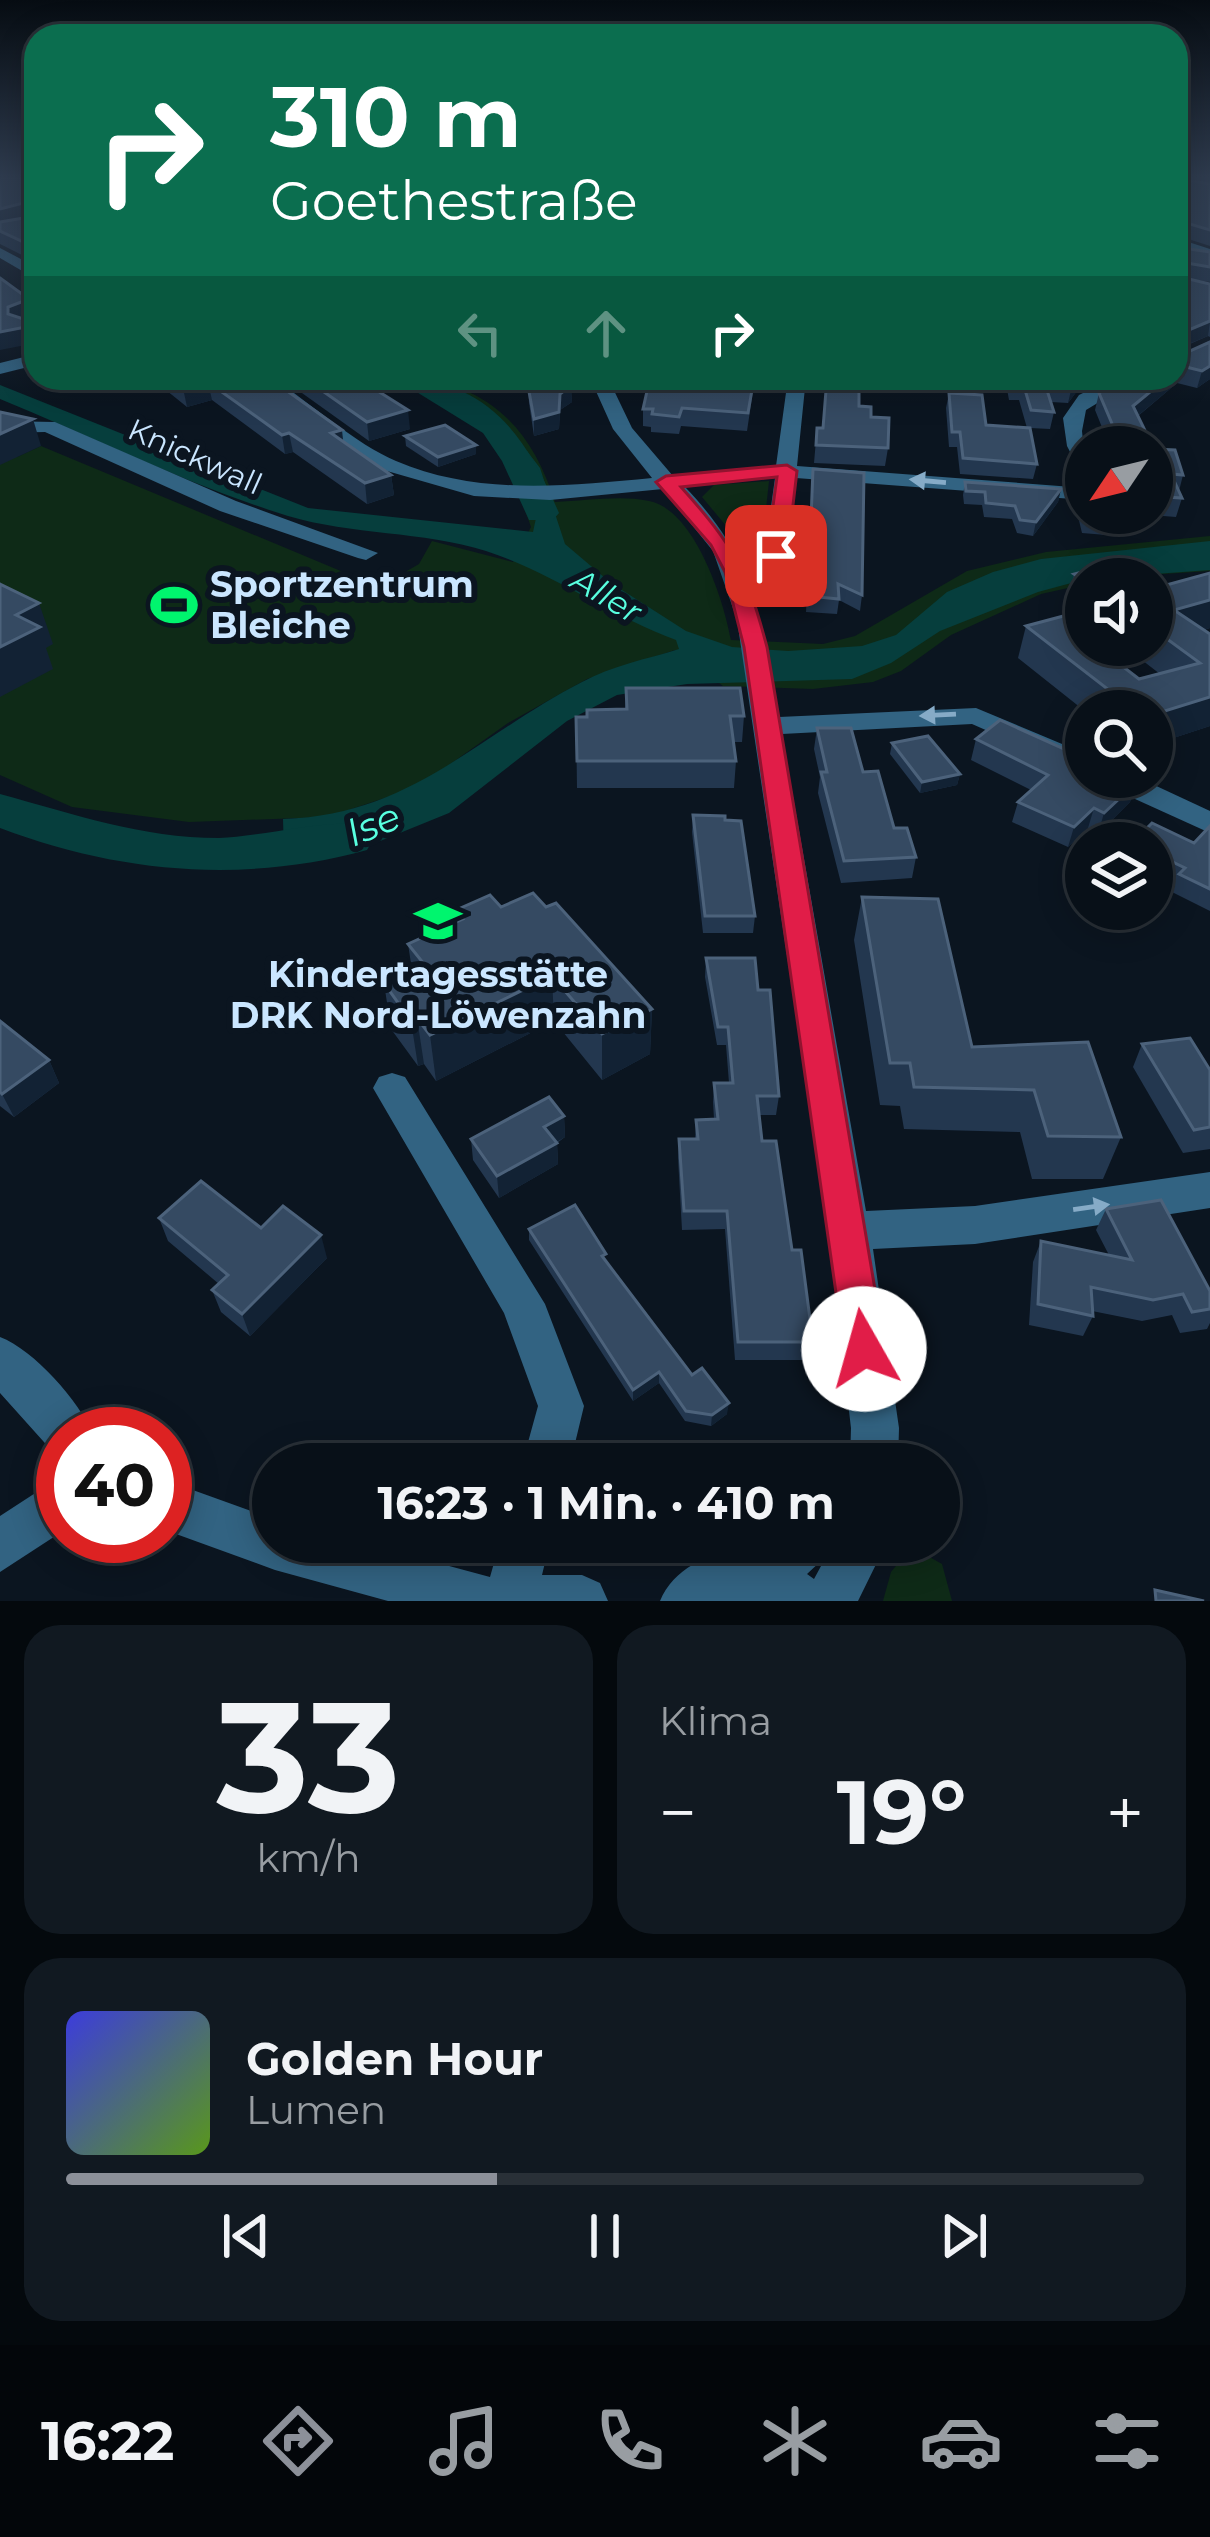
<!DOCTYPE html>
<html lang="de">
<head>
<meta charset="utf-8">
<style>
	body { margin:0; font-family:Montserrat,sans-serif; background:#111921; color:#f1f3f6; height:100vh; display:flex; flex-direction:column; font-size:45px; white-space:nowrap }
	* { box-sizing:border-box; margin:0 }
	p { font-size:39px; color:#989da2 }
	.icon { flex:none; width:66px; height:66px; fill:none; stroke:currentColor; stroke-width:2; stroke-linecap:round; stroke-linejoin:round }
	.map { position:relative; height:1601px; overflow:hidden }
	.side { display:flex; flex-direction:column; gap:24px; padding:24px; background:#04090d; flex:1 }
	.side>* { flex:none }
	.banner { position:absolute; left:24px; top:24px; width:1164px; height:366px; border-radius:36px; box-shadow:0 6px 30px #0003,0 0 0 3px #293037; background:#0b6e4f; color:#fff; overflow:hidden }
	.needle { width:78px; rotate:235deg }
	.fabs { position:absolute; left:1065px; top:426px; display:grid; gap:24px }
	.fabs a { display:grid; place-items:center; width:108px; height:108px; border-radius:50%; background:#081018; box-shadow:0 6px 30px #0003,0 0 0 3px #293037; font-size:60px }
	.speed { position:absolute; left:36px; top:1407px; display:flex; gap:24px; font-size:60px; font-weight:700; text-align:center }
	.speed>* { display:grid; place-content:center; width:156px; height:156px; border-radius:50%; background:#081018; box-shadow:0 6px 30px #0003,0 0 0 3px #293037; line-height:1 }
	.speed .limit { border:18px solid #d22; background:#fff; color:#111 }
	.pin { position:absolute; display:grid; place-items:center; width:102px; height:102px; color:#fff; margin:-51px; border-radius:24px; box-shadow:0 6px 18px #0006 }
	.me { position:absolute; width:132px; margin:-66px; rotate:353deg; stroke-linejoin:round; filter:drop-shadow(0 0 9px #0008) }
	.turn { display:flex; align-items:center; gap:42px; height:252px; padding:0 48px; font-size:54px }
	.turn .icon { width:156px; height:156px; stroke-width:2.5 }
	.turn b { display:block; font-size:84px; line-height:102px }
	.lanes { display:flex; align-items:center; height:114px; padding:0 48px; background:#0003; justify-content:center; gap:60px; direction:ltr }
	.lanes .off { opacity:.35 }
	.big { font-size:90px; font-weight:700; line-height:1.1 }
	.side .tile { flex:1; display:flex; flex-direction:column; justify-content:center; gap:18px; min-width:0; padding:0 42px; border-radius:36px; background:#111921 }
	.side .dial { align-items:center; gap:0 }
	.dial b { font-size:156px; line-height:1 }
	.song { display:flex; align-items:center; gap:36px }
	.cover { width:144px; height:144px; border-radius:18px; background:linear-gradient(135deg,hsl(240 70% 55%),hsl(90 70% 35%)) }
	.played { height:12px; border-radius:6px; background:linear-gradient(90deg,#8c9099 40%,#293037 40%) }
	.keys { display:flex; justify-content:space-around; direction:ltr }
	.heat { display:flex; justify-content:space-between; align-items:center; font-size:66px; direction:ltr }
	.side .tiles { flex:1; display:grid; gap:24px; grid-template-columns:1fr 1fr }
	.tile:last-child { grid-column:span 2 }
	.trip { position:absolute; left:252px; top:1443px; width:708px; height:120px; border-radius:60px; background:#081018; box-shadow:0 6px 30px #0003,0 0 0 3px #293037; font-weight:700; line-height:120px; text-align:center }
	.tabs { display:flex; height:192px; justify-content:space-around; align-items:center; background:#03060a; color:#989da2 }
	.tabs .icon { width:84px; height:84px }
	.tabs .on { color:#8c9099 }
	.tabs b { font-size:54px; color:#f1f3f6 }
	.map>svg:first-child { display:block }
</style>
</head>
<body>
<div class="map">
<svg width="1210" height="1601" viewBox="0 0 1210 1601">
	<rect width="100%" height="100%" fill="#0b1520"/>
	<g fill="#0e2a17">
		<path d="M396,378C482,378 530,423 555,502C585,501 620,495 649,501C695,510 724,601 731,640L823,644L855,636L967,571L1046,552L1210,536V571L1086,579V584L1041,594L951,635L901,671L873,682L813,689L723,686L675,650L587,679L508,723L418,787L327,817L189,822L72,807L0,775V453L17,457L41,446L379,587L419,564L432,541L513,562L531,527L511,470L467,409Z"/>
		<path d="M769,481L763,537L737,539L702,497L714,485Z"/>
		<path d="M924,1554L942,1564L952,1601H883L891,1572L905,1555Z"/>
	</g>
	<path fill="#063e3d" d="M0,385L308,508L533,532L536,518L504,456L527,451L540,468L565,544L611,583L686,631L732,647L788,651L862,646L896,635L947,592L993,572L1041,559L1210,541V570L1086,579L1038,592L940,631L891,663L852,679L687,684L617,695L567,721L449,813L363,848L284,854L283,819C411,815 475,737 582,682C611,666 647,659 679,649L676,640C610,616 553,573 486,551C422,531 352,535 288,516C190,486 95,438 0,399Z"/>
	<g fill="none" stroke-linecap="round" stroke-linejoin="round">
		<g fill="#063e3d" fill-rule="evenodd">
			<path d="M394,378C487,378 525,434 559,513L553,520H529L502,461L483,433Z"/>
			<path d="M0,794C74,814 141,838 219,838C261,837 333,817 367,826L374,838L367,850C243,884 119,873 0,828Z"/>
		</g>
		<g fill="#326382" fill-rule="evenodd">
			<path d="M1176,238L1210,249V258L1176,247Z"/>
			<path d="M0,248L36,267V279L0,258Z"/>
			<path d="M36,354V365L0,374V363Z"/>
			<path d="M252,378H273C310,403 356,444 396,461C478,496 566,486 652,478L613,429L590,378H608L632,428L673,476L776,466L788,378H806L797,466L1086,488V500L796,478L788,556L776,563L764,556L775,478L685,487C757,562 761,619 779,717L976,708L1086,754V774L972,724L782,734L866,1211L975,1206L1210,1172V1208L975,1244L873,1249L899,1428L898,1464H850L851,1428L828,1231L737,620L713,551L663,489L550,500L474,496L380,469Z"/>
			<path d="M1113,378H1139L1086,410L1082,431L1086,471L1079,469L1067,446L1063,418L1079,395Z"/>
			<path d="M0,421L55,422L236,501L378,553L366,560L358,558L220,511L45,432L0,433Z"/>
			<path d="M1097,777H1137L1210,811V833L1102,784Z"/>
			<path d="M392,1073L405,1077L545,1304L584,1406L570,1464H522L538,1406L504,1313L373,1088L379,1077Z"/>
			<path d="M0,1337C34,1350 79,1401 93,1434H63V1455L52,1451L0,1393Z"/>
			<path d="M63,1475V1531L0,1572V1516Z"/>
			<path d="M165,1480L273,1519V1542H360L490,1577L500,1542H550L542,1575H582L600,1583L608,1601H388L275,1570L165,1530Z"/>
			<path d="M766,1542H829L822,1560L807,1574L814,1579L834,1542H887L858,1601H660C675,1565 716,1548 754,1553Z"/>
		</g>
	</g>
	<g fill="#23374f" fill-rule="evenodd">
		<path d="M0,178H36V271L34,261L0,244Z"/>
		<path d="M1176,178L1210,184V246L1176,235Z"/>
		<path d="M1185,178H1210V182Z"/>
		<path d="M1176,247L1210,252V282L1183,278L1210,284V337L1208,336L1176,350L1210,379L1197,388L1177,383L1138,416L1154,449L1183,475L1179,491L1182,498L1176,517L1137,514L1152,513V447H1110L1095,410L1099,393L1176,378Z"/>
		<path d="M151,378H269L343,442L391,475L394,495L367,504L293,452L285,454L212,400L187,407Z"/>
		<path d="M281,378H357L410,429L369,441Z"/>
		<path d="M527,378H570L572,402L560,410L559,429L534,436L529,403L528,386H530Z"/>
		<path d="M755,378L747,431L681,426L679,434L651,432V427L643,426V409L649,381L617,379Z"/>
		<path d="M1005,378H1103L1077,391L1068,403L1051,402L1054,412L1050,429L1030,428L1037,464L1033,479L960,474L957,447H949L946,408L949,393L986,425L1027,428L1019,400H1009Z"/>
		<path d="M859,406L871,417L888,448L885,466L814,463L817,428H822Z"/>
		<path d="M405,436L476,445V454L438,467L406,446Z"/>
		<path d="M813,469L862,595L860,611L839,600L837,614L806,612Z"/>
		<path d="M965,482L1061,489L1058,502L1033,536L1017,533L1012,519L984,517L982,505L964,504L963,495Z"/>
		<path d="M1080,484H1086V513H1112L1106,535L1082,533L1075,504Z"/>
		<path d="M1210,573V628L1204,630L1210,634V726L1152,745V711L1086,712L1018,658L1026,626L1076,612L1066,605L1074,574L1086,579V645H1152V589ZM1138,657L1160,674L1139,679L1117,662Z"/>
		<path d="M626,688L744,716L742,742H733L736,761L734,788H577L576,717L625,709Z"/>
		<path d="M817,728L863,772L894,828L916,857L912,878L841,883L818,793L820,777L814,749Z"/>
		<path d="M976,739L1137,782L1130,802L1098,834L1088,828L1068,847L1012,822L1018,802L1031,790L971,760Z"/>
		<path d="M892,743L960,774L957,785L920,793L890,754Z"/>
		<path d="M693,815L755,916L753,933H703L692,832Z"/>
		<path d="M1210,826V911L1172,892L1175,885L1152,873V843H1194Z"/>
		<path d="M862,897L972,1047L1121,1137L1103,1179H1032L1020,1132L904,1129L900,1106L880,1105L854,940Z"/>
		<path d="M501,907H546L652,1009L650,1054L602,1080L554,1021L436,1081L424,1064L418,1066L391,1029L384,983L412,970L408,944L457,922L456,910Z"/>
		<path d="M706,958L758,990L779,1096L776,1115H759L762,1141L792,1250L813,1342L809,1360H735L725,1229L682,1230L678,1158L679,1139H695L696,1120L714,1119L713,1102L714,1083H729L726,1045H717L705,977Z"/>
		<path d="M0,1021L49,1060L59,1083L14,1117L0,1106Z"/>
		<path d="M1142,1044L1210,1070V1149L1183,1153L1133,1067Z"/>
		<path d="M564,1116L565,1137L557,1143L558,1164L499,1198L473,1160L471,1139Z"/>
		<path d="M1106,1209L1210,1291V1323L1207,1329L1180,1333L1172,1315L1142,1321L1092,1311L1093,1316L1083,1336L1029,1325L1033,1262L1041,1241L1109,1255L1096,1230Z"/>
		<path d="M159,1218L261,1228L327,1258L250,1336L221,1312L212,1290L219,1284L168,1241Z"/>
		<path d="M529,1229L606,1262L692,1375L727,1414L711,1426L685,1421L659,1383L633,1401L529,1240Z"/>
	</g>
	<g fill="#122234">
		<path d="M31,201L35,216L0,225V209Z"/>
		<path d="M29,299L34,316L13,324L36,325V343L0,350V332L8,314V307Z"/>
		<path d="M1210,321L1208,336L1176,349L1179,334Z"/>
		<path d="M1182,366L1177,383L1128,424L1133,406L1167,378H1176V371Z"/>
		<path d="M1210,366V379L1197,388L1202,371Z"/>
		<path d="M1078,378H1103L1077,391L1068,403L1072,386Z"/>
		<path d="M208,382L212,400L187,407L183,388Z"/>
		<path d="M571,385L572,402L560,410L559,429L534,436V419L560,394Z"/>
		<path d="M408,410L410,429L369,441L367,422Z"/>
		<path d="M33,419L41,446L0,465V434Z"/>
		<path d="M342,430L344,449L331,433Z"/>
		<path d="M289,433L293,452L285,454L282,435Z"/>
		<path d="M476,445V454L438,467V457Z"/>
		<path d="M391,475L394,495L367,504L365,483Z"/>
		<path d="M1061,489L1058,502L1033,536L1036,522Z"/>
		<path d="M1210,600V628L1169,640L1174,610Z"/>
		<path d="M39,603L53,644L46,648L53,669L0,697V647L16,615Z"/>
		<path d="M1088,645H1142L1138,657L1084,671Z"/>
		<path d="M1210,697V726L1152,745V715Z"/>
		<path d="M960,774L957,785L920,793L922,782Z"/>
		<path d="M1137,782L1130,802L1098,834L1104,813Z"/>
		<path d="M1094,808L1088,828L1068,847L1074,827Z"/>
		<path d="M552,976L554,1021L436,1081L430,1035Z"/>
		<path d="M652,1009L650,1054L602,1080V1034Z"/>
		<path d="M417,1018L424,1064L418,1066L411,1021Z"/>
		<path d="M49,1060L59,1083L14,1117L2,1094Z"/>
		<path d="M564,1116L565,1137L545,1149L544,1127Z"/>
		<path d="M557,1143L558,1164L499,1198L497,1176Z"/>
		<path d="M321,1235L327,1258L250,1336L242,1314Z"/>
		<path d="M659,1372V1383L633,1401V1390Z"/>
		<path d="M729,1403L727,1414L711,1426L712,1415Z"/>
	</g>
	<g fill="#354a62" stroke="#4c627b" stroke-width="3">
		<path d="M0,178H36V267L34,247L0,231V222L35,216L31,201L0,209Z"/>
		<path d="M1176,178L1210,184V230L1176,220Z"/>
		<path d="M1176,247L1210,252V267L1181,262L1176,275Z"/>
		<path d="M1176,276L1210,284V321L1179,334L1176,350L1183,354L1210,342V366L1202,371L1182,366L1176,371Z"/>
		<path d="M0,278L29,299L8,307V314L36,323V325L0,332Z"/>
		<path d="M170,378H269L342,430L331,433L391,475L365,483L289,433L282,435L208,382L183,388Z"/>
		<path d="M304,378H357L408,410L367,422Z"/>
		<path d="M531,378H570L571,385L560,394L559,412L534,419L528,386H534Z"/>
		<path d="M650,378H754L748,413L682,408L679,417L652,414L653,409H643Z"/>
		<path d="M827,378H859V406L871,407V417L889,418L888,448L816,445L817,428H823Z"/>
		<path d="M1011,378H1078L1072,386L1045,384L1054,412L1031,410L1023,383H1012Z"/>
		<path d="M1124,378H1167L1133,406L1154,449L1175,450L1183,475L1171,474L1182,498L1152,496V447H1122L1099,393Z"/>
		<path d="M949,393L982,395L986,425L1030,428L1037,464L963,458L960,432H952Z"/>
		<path d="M0,412L33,419L0,434Z"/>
		<path d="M445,425L476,445L438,457L405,436Z"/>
		<path d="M813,469L864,473L862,595L838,584L839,599L808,596Z"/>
		<path d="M965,482L1061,489L1036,522L1020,520L1015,506L986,503L985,492L966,491Z"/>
		<path d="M1080,484H1086V506Z"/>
		<path d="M1108,565L1129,579H1086V582L1074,574Z"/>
		<path d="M1210,573V600L1174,610L1210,634V697L1152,715V711H1136L1026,626L1086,610V645H1095L1139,679L1200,663L1152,628V589Z"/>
		<path d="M0,584L39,603L16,615L40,627L0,647Z"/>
		<path d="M626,688H740L744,716H730L736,761H577L576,717H587V710L627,709Z"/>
		<path d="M1000,720L1086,759V777H1126L1137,782L1104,813L1094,808L1074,827L1018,802L1048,775L976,739Z"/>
		<path d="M817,728H851L863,772L878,771L894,828H907L916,857L844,861L821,772H827Z"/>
		<path d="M928,736L960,774L922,782L892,743Z"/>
		<path d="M693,815L725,816V820L741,821L755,916H705Z"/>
		<path d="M1152,823L1194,843L1210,826V889L1179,874L1185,868L1152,852V843L1133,842Z"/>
		<path d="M533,893L546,907L556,903L652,1009L602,1034L552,976L430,1035L417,1018L411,1021L384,983L424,964L408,944L463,919L456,910L490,895L501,907Z"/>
		<path d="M862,897L938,899L972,1047L1088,1042L1121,1137L1048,1136L1034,1090L914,1087L910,1063H890Z"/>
		<path d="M706,958H755L758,990H770L779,1096H757L762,1141H776L792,1250H801L813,1342H738L727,1211H684L679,1139H698L696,1120L718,1119L714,1083H733L728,1027H718Z"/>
		<path d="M0,1021L49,1060L2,1094L0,1092Z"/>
		<path d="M1190,1038L1210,1070V1127L1194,1130L1142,1044Z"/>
		<path d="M549,1097L564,1116L544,1127L557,1143L497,1176L471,1139Z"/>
		<path d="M201,1181L261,1228L283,1206L321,1235L242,1314L212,1290L228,1275L159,1218Z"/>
		<path d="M1161,1200L1210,1291V1309L1192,1312L1183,1294L1153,1300L1091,1287L1093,1316L1038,1304L1041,1241L1132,1260L1106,1209Z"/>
		<path d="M575,1205L606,1254L602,1256L692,1375L702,1368L729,1403L712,1415L686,1411L659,1372L633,1390L529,1229Z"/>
		<path d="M1155,1590L1204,1601H1156Z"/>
	</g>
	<defs><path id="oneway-solid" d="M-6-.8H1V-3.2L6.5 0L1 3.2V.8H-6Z" transform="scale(3)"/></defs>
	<g fill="#86abc7">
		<use href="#oneway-solid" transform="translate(928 481) rotate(-175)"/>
		<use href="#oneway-solid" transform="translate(938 715) rotate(177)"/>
		<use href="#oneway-solid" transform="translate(1091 1207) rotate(-8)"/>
	</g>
	<linearGradient id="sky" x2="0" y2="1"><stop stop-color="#060c12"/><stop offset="0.44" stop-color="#2e3b4e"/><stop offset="1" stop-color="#2e3b4e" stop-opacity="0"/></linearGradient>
	<rect width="1210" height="402" fill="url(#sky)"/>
	<path fill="#e11d48" stroke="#92132f" stroke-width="3" d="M787,465L797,471L787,556L776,563L766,556L777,477L681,487C735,547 746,569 767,647L885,1349L879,1363L864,1369L850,1363L844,1349L744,647L725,572L711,545L656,482L666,476Z"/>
	<defs>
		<symbol id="stadium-bare" viewBox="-9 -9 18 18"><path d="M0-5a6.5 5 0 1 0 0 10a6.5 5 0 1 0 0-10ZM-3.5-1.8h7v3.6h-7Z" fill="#00f56e" stroke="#0b1520" stroke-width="2.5" paint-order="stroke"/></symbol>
		<symbol id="school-bare" viewBox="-9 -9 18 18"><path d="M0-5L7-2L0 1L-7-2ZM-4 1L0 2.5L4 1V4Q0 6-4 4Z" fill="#00f56e" stroke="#0b1520" stroke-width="2.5" paint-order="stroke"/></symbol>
	</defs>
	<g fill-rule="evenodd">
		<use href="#stadium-bare" x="141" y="572" width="66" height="66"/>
		<use href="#school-bare" x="405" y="888" width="66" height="66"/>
	</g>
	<g text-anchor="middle" stroke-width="12" stroke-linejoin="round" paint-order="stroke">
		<g font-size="30" fill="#cae6ff" stroke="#0b1520">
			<text transform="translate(195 457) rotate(24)" y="10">Knickwall</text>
		</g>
		<g font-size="33" font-style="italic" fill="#58ffe0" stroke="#0b1520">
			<text transform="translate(607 595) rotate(31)" y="12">Aller</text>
		</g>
		<g font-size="36" font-weight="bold" fill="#cae6ff" stroke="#0b1520" text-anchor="start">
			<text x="210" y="597">Sportzentrum<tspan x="210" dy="41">Bleiche</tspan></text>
			<text x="438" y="987" text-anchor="middle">Kindertagesstätte<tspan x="438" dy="41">DRK Nord-Löwenzahn</tspan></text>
		</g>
		<g font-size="39" font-style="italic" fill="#58ffe0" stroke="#0b1520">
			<text transform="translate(373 824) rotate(-22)" y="14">Ise</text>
		</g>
	</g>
</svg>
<div class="fabs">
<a><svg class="needle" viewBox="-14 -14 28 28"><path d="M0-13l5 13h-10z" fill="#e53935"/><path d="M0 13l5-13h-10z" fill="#989da2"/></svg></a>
<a><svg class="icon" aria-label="sound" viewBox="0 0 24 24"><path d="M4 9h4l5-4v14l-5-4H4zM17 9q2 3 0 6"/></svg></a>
<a><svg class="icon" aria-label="search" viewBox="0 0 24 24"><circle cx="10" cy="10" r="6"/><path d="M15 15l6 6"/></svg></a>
<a><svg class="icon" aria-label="layers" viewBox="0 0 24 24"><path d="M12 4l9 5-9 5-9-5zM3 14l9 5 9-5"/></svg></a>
</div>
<div class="speed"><div class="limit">40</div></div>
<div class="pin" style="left:776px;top:556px;background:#d93025"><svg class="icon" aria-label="arrive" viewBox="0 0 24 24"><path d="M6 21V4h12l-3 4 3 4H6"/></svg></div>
<svg class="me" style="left:864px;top:1349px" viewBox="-20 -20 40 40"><circle r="19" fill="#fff"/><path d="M0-13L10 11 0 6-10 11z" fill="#e11d48"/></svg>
<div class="trip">16:23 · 1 Min. · 410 m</div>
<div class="banner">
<div class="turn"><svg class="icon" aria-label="right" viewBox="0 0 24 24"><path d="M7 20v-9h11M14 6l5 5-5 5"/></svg><div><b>310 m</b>Goethestraße</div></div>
<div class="lanes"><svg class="icon off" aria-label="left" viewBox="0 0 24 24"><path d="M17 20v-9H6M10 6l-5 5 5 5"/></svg><svg class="icon off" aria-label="ahead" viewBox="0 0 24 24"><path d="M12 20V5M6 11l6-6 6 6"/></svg><svg class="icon" aria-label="right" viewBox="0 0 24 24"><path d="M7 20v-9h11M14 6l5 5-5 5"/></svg></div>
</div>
</div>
<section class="side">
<div class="tiles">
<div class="tile dial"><b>33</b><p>km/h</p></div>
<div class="tile"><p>Klima</p>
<div class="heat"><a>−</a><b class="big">19°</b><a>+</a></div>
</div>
<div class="tile">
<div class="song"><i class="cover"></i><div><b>Golden Hour</b><p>Lumen</p></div></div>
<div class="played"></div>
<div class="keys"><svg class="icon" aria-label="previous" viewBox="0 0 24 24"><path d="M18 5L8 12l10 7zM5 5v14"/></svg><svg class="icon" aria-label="pause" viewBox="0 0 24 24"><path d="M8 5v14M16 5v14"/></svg><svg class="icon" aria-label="next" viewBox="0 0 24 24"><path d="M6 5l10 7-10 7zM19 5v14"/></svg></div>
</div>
</div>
</section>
<nav class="tabs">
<b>16:22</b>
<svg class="icon on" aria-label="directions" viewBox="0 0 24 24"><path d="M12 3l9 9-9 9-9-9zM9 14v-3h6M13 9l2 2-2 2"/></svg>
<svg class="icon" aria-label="music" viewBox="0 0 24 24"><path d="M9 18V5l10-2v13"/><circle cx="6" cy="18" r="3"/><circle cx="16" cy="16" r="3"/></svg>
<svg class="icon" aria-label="phone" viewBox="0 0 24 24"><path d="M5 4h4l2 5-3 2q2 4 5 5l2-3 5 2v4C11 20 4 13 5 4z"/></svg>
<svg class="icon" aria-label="climate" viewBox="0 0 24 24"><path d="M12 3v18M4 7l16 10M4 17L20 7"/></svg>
<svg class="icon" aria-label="car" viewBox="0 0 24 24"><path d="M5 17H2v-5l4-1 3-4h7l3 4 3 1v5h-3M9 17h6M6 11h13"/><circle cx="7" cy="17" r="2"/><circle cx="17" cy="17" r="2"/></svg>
<svg class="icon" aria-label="filters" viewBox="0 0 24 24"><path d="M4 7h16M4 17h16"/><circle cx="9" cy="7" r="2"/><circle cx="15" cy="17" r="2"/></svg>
</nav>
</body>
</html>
